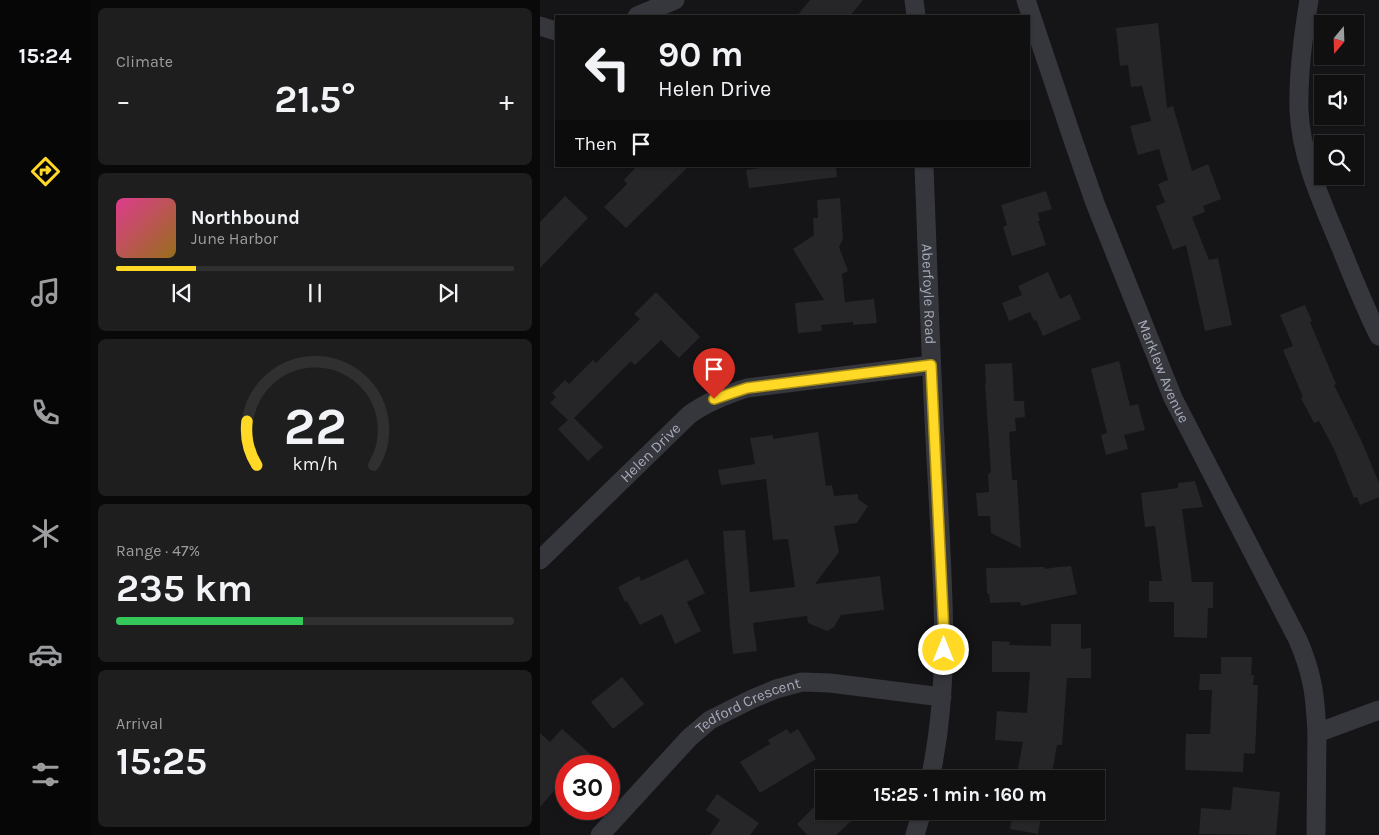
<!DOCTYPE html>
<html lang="en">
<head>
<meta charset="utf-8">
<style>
	body { margin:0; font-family:Karla,sans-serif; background:#1e1e1f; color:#f1f3f6; height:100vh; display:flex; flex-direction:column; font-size:19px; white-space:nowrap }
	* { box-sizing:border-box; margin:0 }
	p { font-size:16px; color:#9c9d9f }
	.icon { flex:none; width:28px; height:28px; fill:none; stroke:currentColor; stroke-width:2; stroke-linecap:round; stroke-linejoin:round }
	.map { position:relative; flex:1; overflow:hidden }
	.drawer { display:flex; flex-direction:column; gap:8px; padding:8px; background:#090909; width:450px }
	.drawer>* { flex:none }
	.guide { position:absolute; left:15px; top:15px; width:475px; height:152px; border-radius:0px; box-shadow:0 1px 4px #0004,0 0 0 1px #303031; background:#101011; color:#f1f3f6; overflow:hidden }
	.needle { width:32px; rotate:199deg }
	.tools { position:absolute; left:774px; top:15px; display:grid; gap:10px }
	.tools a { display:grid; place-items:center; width:50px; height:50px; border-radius:0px; background:#101011; box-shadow:0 1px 4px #0004,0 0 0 1px #303031; font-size:25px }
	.speed { position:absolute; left:15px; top:755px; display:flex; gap:10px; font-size:25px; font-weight:700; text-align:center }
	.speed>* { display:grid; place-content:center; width:65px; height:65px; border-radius:50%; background:#101011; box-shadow:0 1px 4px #0004,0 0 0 1px #303031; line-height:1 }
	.speed .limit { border:8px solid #d22; background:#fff; color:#111 }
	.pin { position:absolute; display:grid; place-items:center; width:42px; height:42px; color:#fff; margin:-51px -21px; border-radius:50% 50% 50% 0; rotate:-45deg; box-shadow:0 0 5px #0007 }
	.pin .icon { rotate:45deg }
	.me { position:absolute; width:55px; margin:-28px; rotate:0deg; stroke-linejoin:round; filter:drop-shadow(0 0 4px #0008) }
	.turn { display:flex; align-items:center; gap:18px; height:105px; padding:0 20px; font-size:22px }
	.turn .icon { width:65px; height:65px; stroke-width:2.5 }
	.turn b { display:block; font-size:35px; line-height:42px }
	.then { display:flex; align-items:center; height:48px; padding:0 20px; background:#0003; gap:10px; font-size:19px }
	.big { font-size:38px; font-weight:700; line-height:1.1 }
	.drawer .widget { flex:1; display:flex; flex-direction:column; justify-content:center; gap:8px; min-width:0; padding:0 18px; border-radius:8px; background:#1e1e1f }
	.drawer .dial { align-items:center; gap:0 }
	.dial svg { height:130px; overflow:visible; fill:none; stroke:#303031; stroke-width:7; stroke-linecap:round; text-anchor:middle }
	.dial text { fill:#f1f3f6; stroke:none }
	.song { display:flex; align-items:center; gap:15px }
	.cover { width:60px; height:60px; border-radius:8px; background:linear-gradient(135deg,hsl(330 70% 55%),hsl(40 70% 35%)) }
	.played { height:5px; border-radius:2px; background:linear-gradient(90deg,#ffd925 20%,#303031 20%) }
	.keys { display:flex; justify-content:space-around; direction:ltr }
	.heat { display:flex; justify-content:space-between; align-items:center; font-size:28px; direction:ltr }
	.charge { height:8px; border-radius:4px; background:linear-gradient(90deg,#34c759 47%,#303031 0) }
	.trip { position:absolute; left:275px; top:770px; width:290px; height:50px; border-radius:0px; background:#101011; box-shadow:0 1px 4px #0004,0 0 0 1px #303031; font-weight:700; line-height:50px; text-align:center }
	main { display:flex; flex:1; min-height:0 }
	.tabs { display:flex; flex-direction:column; width:90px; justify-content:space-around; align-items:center; background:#060607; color:#9c9d9f }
	.tabs .icon { width:35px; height:35px }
	.tabs .active { color:#ffd925 }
	.tabs b { font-size:22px; color:#f1f3f6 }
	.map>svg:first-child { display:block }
</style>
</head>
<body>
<main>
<nav class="tabs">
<b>15:24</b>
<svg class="icon active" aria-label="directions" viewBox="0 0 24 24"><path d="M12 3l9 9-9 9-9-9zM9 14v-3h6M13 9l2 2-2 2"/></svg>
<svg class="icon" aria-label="music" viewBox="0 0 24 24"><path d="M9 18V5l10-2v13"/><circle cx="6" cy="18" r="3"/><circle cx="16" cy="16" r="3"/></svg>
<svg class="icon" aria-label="phone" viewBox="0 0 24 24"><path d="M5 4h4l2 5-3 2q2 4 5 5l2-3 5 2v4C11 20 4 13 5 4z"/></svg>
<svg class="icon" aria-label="climate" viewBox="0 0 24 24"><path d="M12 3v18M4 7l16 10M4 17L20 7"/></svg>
<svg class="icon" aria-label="car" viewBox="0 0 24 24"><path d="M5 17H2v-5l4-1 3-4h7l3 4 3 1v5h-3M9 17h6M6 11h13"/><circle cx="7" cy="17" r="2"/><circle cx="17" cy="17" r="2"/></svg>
<svg class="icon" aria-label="filters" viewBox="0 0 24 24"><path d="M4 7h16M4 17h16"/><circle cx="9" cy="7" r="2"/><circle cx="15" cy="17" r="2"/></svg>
</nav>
<section class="drawer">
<div class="widget"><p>Climate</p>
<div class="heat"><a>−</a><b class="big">21.5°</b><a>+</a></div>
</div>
<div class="widget">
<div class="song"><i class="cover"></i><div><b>Northbound</b><p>June Harbor</p></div></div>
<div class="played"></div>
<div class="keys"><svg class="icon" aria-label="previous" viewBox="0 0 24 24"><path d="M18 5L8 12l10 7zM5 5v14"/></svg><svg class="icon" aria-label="pause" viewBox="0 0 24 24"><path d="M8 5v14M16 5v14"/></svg><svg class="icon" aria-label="next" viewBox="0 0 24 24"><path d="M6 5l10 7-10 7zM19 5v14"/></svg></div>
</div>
<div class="widget dial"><svg viewBox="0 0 100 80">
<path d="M14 69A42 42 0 1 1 86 69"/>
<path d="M14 69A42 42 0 0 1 8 42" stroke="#ffd925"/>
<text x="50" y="56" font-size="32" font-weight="700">22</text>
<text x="50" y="72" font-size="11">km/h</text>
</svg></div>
<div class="widget"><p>Range · 47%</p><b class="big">235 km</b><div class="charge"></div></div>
<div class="widget"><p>Arrival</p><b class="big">15:25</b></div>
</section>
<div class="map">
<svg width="839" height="835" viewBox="0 0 839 835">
	<rect width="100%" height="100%" fill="#151517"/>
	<g fill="#262528">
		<path d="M270,0H323L310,16H257Z"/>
		<path d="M618,23L627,108L633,106L652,171L668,164L681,199L663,206L665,212L652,217L669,260L678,258L692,325L665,331L646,245L633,250L616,206L625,202L618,184L628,180L619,149L598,155L590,126L611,121L602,86L591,87L588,65L580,66L576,28Z"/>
		<path d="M97,166H149L86,228L64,207L87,184L84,180Z"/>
		<path d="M235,166H296L297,177L209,188L206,170Z"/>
		<path d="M506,191L512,209L498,213L500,221H498L506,245L472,256L463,227L467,225L461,205Z"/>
		<path d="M25,196L48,218L0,268V222Z"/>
		<path d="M300,198L303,239L299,247L308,271L302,274L305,302L334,299L337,323L313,325V322L281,325L282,331L258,333L255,303L284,300L253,249L274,235L273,218H278L277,200Z"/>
		<path d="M508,272L520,299L530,294L541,319L503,336L496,320L494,321L490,312L469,321L462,303L482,295L478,286Z"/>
		<path d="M116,292L160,337L139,358L121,340L95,365L91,361L34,418L63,447L48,461L18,429L28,420L10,403L16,397L12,393L25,380L29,384L53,360L56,363L100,319L94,314Z"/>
		<path d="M765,305L772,321L770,322L796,384L794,385L822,442L839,483V497L820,505L817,497L814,498L794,449L779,421L774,423L761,398L763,397L743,350L753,346L740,315Z"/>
		<path d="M579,361L590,406L598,404L605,430L584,435L588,449L566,455L561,435L567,433L551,369Z"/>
		<path d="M472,363L474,401H484L485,417L475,418L476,431L469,432L472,480H477L481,548L451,533L450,516H438L436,493L449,492L448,474L451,472L445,383H446L445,364Z"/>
		<path d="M278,432L286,486L292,485L294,496L318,494V499L328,506L317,523L294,526L299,552L275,584L340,576L344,610L301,615L294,627L287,631L268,623L267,616L213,623L217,651L193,654L190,626L183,531L205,530L210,592L255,587L248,539L233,540L226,479L181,485L178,470L215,464L210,438L233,435V439Z"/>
		<path d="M655,481L663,507L642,509L652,582H673V608H668L667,638L634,637V602H609V581H622L615,526L605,527L601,493L638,488V483Z"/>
		<path d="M147,559L165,593L147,602L161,631L135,644L122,614L100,625L87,601L85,602L78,587L99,576L101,581Z"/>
		<path d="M531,566L537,594L481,606L480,602L450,603L449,594H447L446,568L504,567L505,569L518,567Z"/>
		<path d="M511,624H541V649L551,648V678H527L522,745H517L511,779H476L483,742L455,740L457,711L487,713L490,672H452V641L470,642L469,645L511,646Z"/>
		<path d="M681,657H712L711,675H714L713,685H718L715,754L704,753L703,772L645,770L646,734H670L672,690H659L660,674H681Z"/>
		<path d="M82,677L104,704L73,729L51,702Z"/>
		<path d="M22,729L64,766H26V777L0,807V733L10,742Z"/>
		<path d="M247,729L250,734L258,729L276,759L220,793L200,762L230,744L228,740Z"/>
		<path d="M693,787L740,792L736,835L659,834L661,808L691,810Z"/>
		<path d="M177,794L219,823L210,835H170L180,820L166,810Z"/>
		<path d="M284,797V811H322L296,835H267L257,824Z"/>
		<path d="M473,811H502L498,834L470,829Z"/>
	</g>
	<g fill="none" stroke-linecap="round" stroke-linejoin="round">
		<g stroke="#36363d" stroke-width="19">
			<path d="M374,0L376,16"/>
			<path id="s1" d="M486,0L535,146L555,203L633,398L758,640C773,675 775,695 777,733"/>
			<path d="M769,0C763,36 758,74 759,110C761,159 783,204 801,248C813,278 825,308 839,336"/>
			<path d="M97,16L135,0"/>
			<path d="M0,26L16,31"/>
			<path id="s2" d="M384,166C388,270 391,373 397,477C402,577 412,679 390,779"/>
			<path id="s3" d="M0,560L149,415C167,402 185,395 207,388L391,365"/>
			<path id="s4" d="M60,835L149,738L170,720L212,699L236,689L262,682L290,683L402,697"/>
			<path d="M375,835L382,811"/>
			<path d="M776,835L777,733L839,710"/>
		</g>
	</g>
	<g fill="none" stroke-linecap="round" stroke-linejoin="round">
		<defs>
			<path id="route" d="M174,399L207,388L391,365L404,635V650"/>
		</defs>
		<use href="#route" stroke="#a68d18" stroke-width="12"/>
		<use href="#route" stroke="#ffd925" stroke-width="9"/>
	</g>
	<g text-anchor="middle" stroke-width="5" stroke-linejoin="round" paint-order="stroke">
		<g font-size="15" fill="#a6a9b8" stroke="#101012">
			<text dy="5" stroke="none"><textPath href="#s2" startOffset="128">Aberfoyle Road</textPath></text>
			<text dy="5" stroke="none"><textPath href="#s1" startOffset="396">Marklew Avenue</textPath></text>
			<text dy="5" stroke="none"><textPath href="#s3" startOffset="154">Helen Drive</textPath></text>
			<text dy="5" stroke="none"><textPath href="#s4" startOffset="200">Tedford Crescent</textPath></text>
		</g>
	</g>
</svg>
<div class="tools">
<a><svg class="needle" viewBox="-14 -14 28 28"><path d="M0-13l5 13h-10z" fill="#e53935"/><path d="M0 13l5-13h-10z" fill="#9c9d9f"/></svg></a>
<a><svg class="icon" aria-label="sound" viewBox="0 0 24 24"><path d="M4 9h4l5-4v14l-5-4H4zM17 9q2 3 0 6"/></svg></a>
<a><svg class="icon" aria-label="search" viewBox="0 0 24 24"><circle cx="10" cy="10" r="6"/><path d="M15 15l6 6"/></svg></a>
</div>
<div class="speed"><div class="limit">30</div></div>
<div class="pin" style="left:174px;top:399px;background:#d93025"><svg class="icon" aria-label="arrive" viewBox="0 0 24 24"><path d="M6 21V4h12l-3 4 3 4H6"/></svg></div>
<svg class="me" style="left:404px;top:650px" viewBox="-20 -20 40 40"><circle r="17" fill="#ffd925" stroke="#fff" stroke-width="3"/><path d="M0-11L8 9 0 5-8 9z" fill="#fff"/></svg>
<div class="trip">15:25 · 1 min · 160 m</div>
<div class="guide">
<div class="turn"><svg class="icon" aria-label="left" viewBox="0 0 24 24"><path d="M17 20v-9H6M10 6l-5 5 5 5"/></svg><div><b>90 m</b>Helen Drive</div></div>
<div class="then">Then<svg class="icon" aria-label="arrive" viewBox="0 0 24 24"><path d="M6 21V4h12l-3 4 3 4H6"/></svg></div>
</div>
</div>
</main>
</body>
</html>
